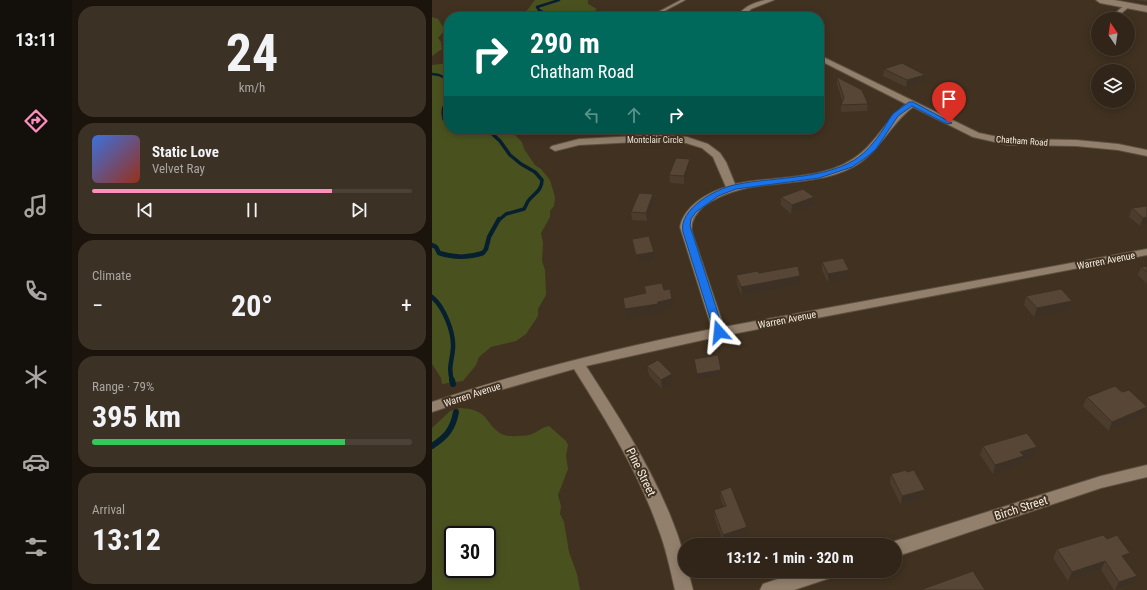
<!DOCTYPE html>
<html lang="en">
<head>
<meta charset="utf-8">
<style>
	body { margin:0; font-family:"Roboto Condensed",sans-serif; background:#3c3125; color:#f1f3f6; height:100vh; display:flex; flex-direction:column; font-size:15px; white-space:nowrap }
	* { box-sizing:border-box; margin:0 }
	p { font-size:13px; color:#a8a5a2 }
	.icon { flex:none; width:22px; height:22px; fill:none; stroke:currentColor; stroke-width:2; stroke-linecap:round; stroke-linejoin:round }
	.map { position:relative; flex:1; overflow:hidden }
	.sheet { display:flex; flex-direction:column; gap:6px; padding:6px; background:#1a140d; width:360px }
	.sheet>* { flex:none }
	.guide { position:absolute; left:12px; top:12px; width:380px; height:122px; border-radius:16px; box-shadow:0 2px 10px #0003,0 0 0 1px #4b4237; background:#00695c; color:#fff; overflow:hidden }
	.needle { width:26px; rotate:347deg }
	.fabs { position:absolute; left:659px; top:12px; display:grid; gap:8px }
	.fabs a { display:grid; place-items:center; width:44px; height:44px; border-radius:50%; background:#302518; box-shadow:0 2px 10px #0003,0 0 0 1px #4b4237; font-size:20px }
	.speed { position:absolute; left:12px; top:526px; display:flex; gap:8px; font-size:20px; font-weight:700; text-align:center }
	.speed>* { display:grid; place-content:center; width:52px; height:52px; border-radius:50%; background:#302518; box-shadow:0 2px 10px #0003,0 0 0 1px #4b4237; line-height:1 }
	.speed .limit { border:2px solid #111; border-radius:6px; background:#fff; color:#111 }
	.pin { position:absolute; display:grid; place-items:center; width:34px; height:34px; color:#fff; margin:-41px -17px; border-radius:50% 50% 50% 0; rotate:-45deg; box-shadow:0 0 4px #0007 }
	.pin .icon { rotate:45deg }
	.me { position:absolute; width:44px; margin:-22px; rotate:342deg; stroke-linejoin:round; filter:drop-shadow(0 0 3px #0008) }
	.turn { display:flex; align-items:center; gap:14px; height:84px; padding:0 20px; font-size:18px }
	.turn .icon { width:52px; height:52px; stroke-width:2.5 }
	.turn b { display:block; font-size:28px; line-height:34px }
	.lanes { display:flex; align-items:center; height:38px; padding:0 20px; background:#0003; justify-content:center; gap:20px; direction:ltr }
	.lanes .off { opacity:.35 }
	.big { font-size:30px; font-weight:700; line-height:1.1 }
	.sheet .tile { flex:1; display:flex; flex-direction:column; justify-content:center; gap:6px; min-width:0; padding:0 14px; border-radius:16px; background:#3c3125 }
	.sheet .dial { align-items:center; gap:0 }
	.dial b { font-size:52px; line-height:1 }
	.song { display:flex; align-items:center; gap:12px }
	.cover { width:48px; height:48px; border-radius:6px; background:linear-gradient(135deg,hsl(220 70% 55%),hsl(10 70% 35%)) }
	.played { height:4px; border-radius:2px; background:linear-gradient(90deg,#fd8ebe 75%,#4b4237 75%) }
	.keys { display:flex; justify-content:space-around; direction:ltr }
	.heat { display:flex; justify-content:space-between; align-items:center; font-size:22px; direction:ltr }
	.charge { height:6px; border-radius:3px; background:linear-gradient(90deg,#34c759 79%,#4b4237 0) }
	.trip { position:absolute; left:246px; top:538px; width:224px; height:40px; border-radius:20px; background:#302518; box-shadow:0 2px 10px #0003,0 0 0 1px #4b4237; font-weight:700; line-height:40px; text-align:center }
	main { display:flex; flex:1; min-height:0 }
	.tab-bar { display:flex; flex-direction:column; width:72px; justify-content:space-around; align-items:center; background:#130f0a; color:#a8a5a2 }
	.tab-bar .icon { width:28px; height:28px }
	.tab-bar .active { color:#fd8ebe }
	.tab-bar b { font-size:18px; color:#f1f3f6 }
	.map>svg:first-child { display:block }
</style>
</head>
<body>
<main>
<nav class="tab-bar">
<b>13:11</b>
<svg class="icon active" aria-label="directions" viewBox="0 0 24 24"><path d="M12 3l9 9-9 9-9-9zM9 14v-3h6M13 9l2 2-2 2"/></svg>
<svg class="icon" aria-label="music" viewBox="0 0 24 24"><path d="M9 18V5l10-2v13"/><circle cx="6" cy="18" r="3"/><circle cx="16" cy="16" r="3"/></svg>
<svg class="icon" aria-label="phone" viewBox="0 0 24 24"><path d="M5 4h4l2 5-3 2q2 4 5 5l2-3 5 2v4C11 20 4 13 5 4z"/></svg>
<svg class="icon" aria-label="climate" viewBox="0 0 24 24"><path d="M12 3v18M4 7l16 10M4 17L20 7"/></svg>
<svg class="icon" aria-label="car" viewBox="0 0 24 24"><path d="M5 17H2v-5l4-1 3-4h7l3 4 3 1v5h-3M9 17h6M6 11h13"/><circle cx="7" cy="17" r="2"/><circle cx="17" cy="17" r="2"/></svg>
<svg class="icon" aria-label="filters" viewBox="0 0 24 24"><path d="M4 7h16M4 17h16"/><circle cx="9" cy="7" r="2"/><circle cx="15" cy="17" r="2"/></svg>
</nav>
<section class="sheet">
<div class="tile dial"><b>24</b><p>km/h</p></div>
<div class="tile">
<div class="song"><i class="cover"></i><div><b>Static Love</b><p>Velvet Ray</p></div></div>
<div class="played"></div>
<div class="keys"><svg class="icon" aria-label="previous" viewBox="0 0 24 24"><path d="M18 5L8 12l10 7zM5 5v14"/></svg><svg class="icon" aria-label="pause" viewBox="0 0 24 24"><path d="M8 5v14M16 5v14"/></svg><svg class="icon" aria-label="next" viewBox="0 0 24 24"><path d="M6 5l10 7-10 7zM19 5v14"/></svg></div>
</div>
<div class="tile"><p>Climate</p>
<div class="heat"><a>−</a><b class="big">20°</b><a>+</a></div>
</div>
<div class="tile"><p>Range · 79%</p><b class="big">395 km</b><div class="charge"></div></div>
<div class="tile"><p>Arrival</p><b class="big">13:12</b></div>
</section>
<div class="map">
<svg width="715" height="590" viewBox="0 0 715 590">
	<rect width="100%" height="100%" fill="#403120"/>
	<g fill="#49521f" fill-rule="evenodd">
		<path d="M103,0H156V4L165,9L159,14L150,17H80L93,13Z"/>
		<path d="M0,17L6,19L13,30L6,38L9,42L10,49L0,56Z"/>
		<path d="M17,63V129H79L81,133L90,142L92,149L103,165L109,169L118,180L123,197L122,206L118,211V217L109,233L111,243L110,261L113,270L114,295L106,309V316L94,334L84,341L59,347L47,357L44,365L31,381L10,384L9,378L0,364V65Z"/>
		<path d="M28,408C59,409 53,427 72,435C78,437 90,436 97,435C104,434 109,427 117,426L134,441L136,445L134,456L136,469L126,495L129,506L128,514L132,522L137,552L145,574L148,590H0V428L18,411ZM21,535H55V569H21Z"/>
	</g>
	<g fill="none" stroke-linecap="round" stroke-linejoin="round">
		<g stroke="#06202f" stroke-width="2.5">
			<path d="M121,17L107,10L105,7L127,0"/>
			<path d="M0,74L7,75L17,80"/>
		</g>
		<g stroke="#06202f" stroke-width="3.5">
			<path d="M17,99C11,105 10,111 12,119L17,121"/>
			<path d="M55,129L68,141L78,155L89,164L103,172L110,180C110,190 103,193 97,200C95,202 94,206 92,209L74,214L67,220"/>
		</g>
		<g stroke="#06202f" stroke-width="4.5">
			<path d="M0,245L4,247L7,253C22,258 36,258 51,253L54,249L57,237L67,219"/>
			<path d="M0,297C12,307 22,332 21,348C20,362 16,366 20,381"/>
		</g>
		<g stroke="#06202f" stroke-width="6">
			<path d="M20,380L21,384"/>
			<path d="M0,446C14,437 21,429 24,412"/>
		</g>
		<defs>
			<path id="lane" d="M249,0H253L221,17H217Z"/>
			<g id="street">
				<path d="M333,0H342L319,9L311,17H305C311,7 321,3 333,0Z"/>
				<path d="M694,4L699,5L683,19H676Z"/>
				<path d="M387,55L547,133L576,139L644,140L686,144L715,150V156L686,150L644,146L576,145L541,137L481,107C458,124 447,153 421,167C409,173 396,177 383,179C345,186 305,182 272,206C264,213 258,221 260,232L292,327L715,249V255L280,338L154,366C185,414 216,462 238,515C245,533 253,552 253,571H256L261,590H243C238,569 234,548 226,528C206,471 174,420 142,369L51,395L0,412V402C92,371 185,348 280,329L248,227C252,206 275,193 294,187L281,157L270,148L254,143L223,141L147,145L123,151L118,148L120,146L147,139L223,135L255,137L276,144L288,153L294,162L303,184C343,175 395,182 429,153C446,139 456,117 474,104L387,60Z"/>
				<path d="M715,465V477L669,488L463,557V545H456L463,541L669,476Z"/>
				<path d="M370,571H404L401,577L362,590H328L331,584Z"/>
			</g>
			<path id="secondary" d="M664,0H682L715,6V12L668,3Z"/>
		</defs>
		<use href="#lane" stroke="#5d5040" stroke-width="2"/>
		<use href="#street" stroke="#5d5040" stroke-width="2"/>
		<use href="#secondary" stroke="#5d5040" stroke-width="2"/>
		<use href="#lane" fill="#92806c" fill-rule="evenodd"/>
		<use href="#street" fill="#92806c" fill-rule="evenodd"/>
		<use href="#secondary" fill="#92806c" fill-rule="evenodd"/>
	</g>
	<g fill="#4b3c2e">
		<path d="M704,0H715V2Z"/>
		<path d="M452,69L492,82L474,87L451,76Z"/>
		<path d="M405,77L436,104L435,111L409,112V105L411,102L405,84Z"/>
		<path d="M258,167L252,184L238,183L237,175Z"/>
		<path d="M349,197H382V206L359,214L349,205Z"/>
		<path d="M223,202L215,221L200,220L199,212Z"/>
		<path d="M715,206V225L708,226L697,217L700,208Z"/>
		<path d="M200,239L222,252L223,260L206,263L201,247Z"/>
		<path d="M390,262L417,270V279L396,283L390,270Z"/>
		<path d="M715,266V284L706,275L709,267Z"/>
		<path d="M327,273L368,276V285L310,296L305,284L304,275Z"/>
		<path d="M594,296L640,301L638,310L602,317L592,305Z"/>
		<path d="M215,366L240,374L241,383L230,389L217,375Z"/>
		<path d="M690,392L715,406V408L712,416L677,431L651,406L655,397Z"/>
		<path d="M551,446L605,447L602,456L591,460L589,465L561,474L548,455Z"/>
		<path d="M475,472L493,490L491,499L469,505L458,483L459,474Z"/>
		<path d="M288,491L316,536L292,544L283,519L282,510L292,507L289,500Z"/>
		<path d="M625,549L694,561L700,585L685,590H682L669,570L636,581L621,558Z"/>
	</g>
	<g fill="#3d3125">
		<path d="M493,75L492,82L474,87L475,80Z"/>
		<path d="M258,159V167L252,184V176Z"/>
		<path d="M221,194L223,202L215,221L214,213Z"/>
		<path d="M382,197V206L359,214L360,205Z"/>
		<path d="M715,217V225L708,226L711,218Z"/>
		<path d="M222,252L223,260L206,263L204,255Z"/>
		<path d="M417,270V279L396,283V274Z"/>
		<path d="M368,276V285L310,296L309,287Z"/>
		<path d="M240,299L241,308L227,311L228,313L195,318L193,309Z"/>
		<path d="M640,301L638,310L602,317L605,308Z"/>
		<path d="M289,370V374L266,378L265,374Z"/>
		<path d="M240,374L241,383L230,389L229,380Z"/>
		<path d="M715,407L712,416L677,431L680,422Z"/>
		<path d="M605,447L602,456L591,460L589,465L561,474L563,465L588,452Z"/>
		<path d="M493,490L491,499L469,505L470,496Z"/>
		<path d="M315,527L316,536L292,544L291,535Z"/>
		<path d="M698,553L694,562L690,556Z"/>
		<path d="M673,561L669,570L636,581L640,572Z"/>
		<path d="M705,576L700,585L683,590L687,582Z"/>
	</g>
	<g fill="#574635" stroke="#3d3125">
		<path d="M470,63L493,75L475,80L452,69Z"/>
		<path d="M405,77L430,90L436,104L409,105L412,98Z"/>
		<path d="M244,158L258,159L252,176L237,175Z"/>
		<path d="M371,189L382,197L360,205L349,197Z"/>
		<path d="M207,193L221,194L214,213L199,212Z"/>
		<path d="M715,206V217L711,218L700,208Z"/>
		<path d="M217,236L222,252L204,255L200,239Z"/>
		<path d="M411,258L417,270L396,274L390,262Z"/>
		<path d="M366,266L368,276L309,287L304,275L326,271L327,273Z"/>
		<path d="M715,266V272L709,267Z"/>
		<path d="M230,283L232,290L238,289L240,299L226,302V304L193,309L191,298L214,293L212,286Z"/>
		<path d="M629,289L640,301L605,308L594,296Z"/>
		<path d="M286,355L289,370L265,374L262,359Z"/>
		<path d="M226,360L240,374L229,380L215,366Z"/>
		<path d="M683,386L690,392L697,390L715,407L680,422L655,397Z"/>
		<path d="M595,433L605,447L588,452L592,456L563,465L551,446Z"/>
		<path d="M474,470L475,472L482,470L493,490L470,496L459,474Z"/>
		<path d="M299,487L315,527L291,535L282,510L294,506L288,491Z"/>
		<path d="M671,535L675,539L685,535L698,553L690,556L705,576L687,582L673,561L640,572L625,549Z"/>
		<path d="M541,571L553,590H488Z"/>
	</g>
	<path fill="#1a73e8" stroke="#114b97" d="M477,102H481L520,123L515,124L480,106L466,116L444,149L436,156L420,167L387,178L304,189L286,196L264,212L259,219L258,226L292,332L287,335L283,334L251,232C246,209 284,189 302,185C339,177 381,180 415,164C432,156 442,143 452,128C455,123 458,117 462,113C467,109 472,106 477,102Z"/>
	<g text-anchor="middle" stroke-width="4" stroke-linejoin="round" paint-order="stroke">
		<g font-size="9" fill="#f6ece1" stroke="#403120">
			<text x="223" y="143">Montclair Circle</text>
			<text transform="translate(590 141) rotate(4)" y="3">Chatham Road</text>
		</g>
		<g font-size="10" fill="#f6ece1" stroke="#403120">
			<text transform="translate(674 260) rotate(-11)" y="4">Warren Avenue</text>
			<text transform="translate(355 319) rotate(-11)" y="4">Warren Avenue</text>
			<text transform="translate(40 394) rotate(-18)" y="4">Warren Avenue</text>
		</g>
		<g font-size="12" fill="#f6ece1" stroke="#403120">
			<text transform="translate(209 472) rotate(64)" y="4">Pine Street</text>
			<text transform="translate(589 508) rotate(-18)" y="4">Birch Street</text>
		</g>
	</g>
</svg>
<div class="fabs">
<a><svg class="needle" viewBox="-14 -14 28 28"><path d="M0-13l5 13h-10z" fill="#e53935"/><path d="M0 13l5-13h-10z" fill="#a8a5a2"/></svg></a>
<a><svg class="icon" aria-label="layers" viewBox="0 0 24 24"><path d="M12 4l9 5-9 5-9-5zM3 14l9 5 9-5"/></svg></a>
</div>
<div class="speed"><div class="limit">30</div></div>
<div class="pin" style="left:517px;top:123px;background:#d93025"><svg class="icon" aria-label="arrive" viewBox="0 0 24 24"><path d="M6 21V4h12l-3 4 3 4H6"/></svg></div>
<svg class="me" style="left:287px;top:332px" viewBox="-20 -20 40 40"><path d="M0-17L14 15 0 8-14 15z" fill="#1a73e8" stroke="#fff" stroke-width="4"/></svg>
<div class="trip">13:12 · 1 min · 320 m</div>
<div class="guide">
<div class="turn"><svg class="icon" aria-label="right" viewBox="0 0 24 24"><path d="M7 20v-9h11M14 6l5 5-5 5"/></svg><div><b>290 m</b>Chatham Road</div></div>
<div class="lanes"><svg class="icon off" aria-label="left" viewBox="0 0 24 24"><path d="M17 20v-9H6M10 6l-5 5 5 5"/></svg><svg class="icon off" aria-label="ahead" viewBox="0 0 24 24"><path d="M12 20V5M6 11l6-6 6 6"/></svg><svg class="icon" aria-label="right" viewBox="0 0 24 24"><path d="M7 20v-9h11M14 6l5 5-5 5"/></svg></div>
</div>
</div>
</main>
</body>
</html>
